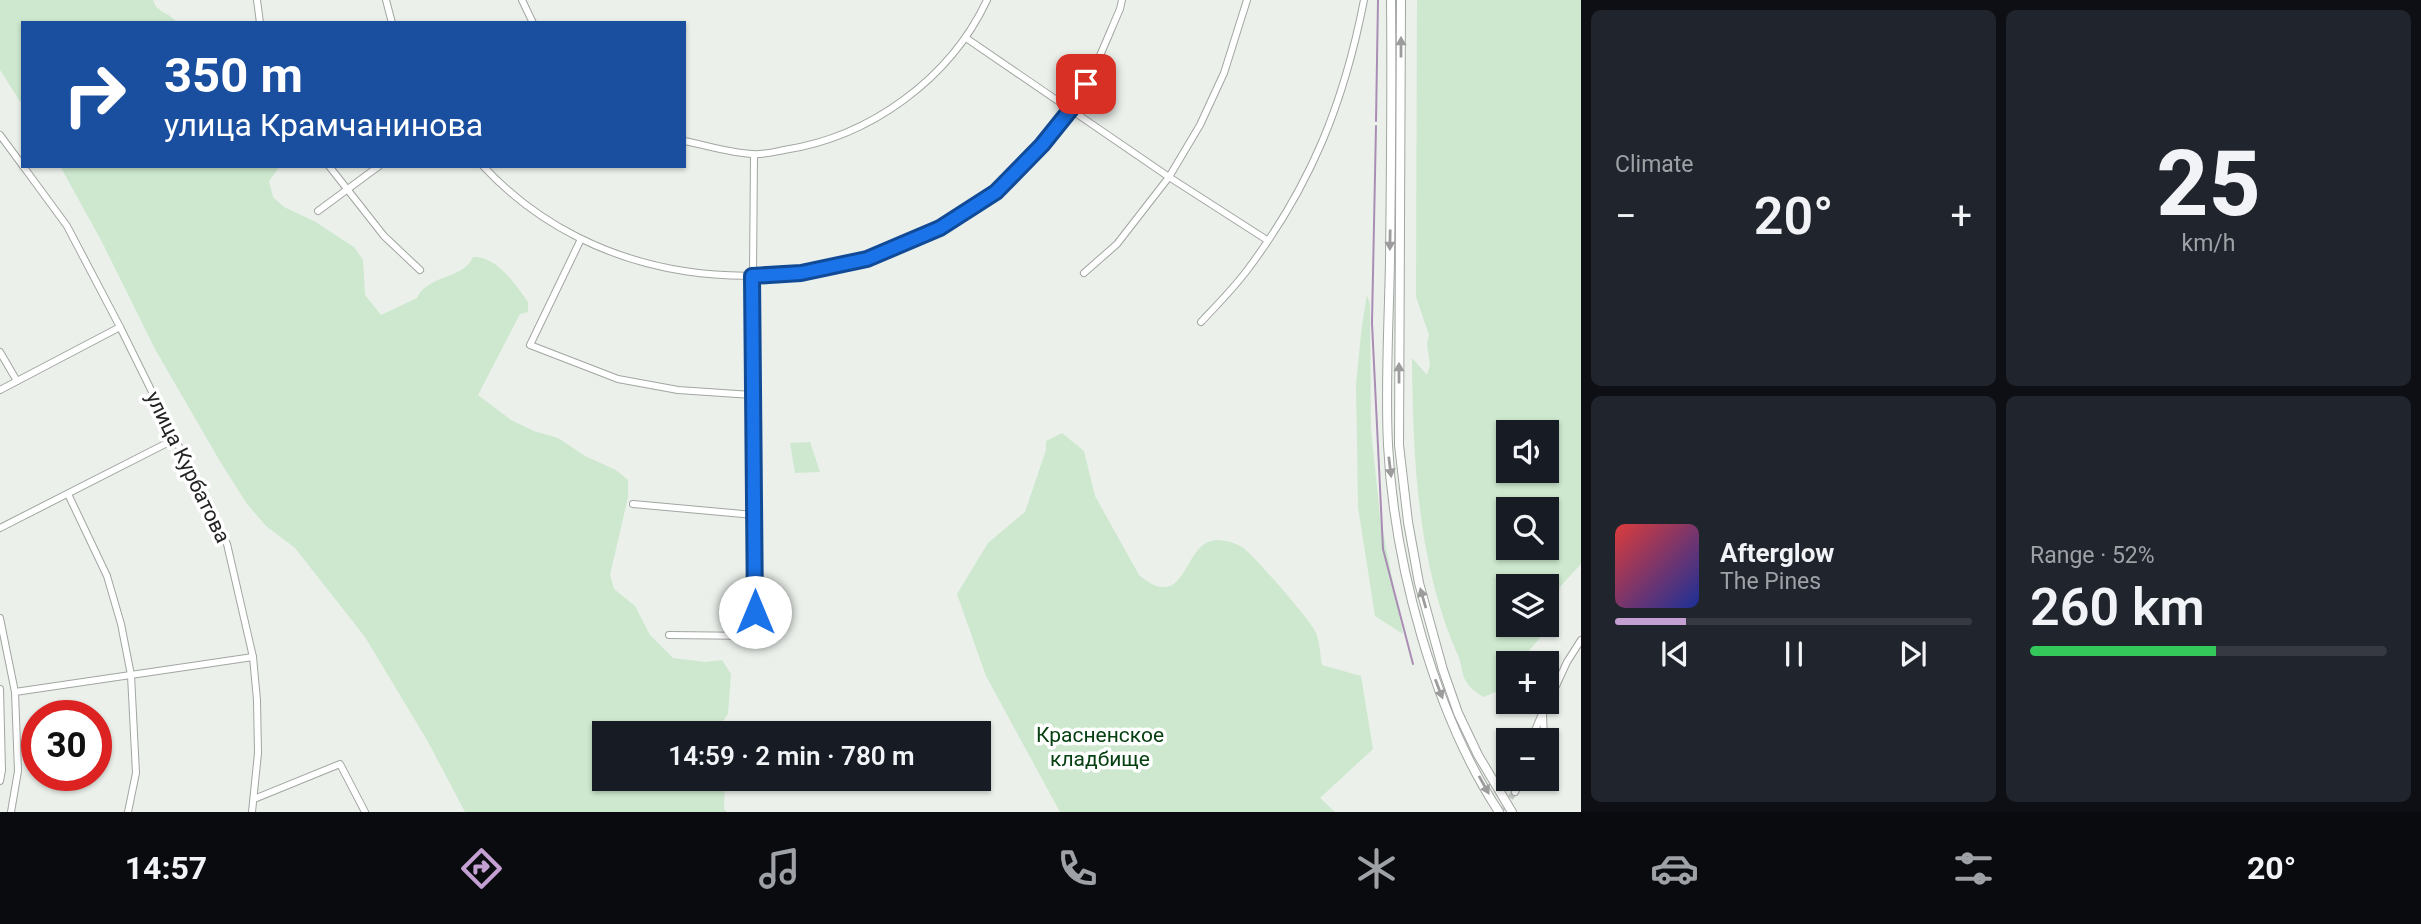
<!DOCTYPE html>
<html lang="en">
<head>
<meta charset="utf-8">
<style>
	body { margin:0; font-family:Roboto,sans-serif; background:#20242c; color:#f1f3f6; height:100vh; display:flex; flex-direction:column; font-size:26px; white-space:nowrap }
	* { box-sizing:border-box; margin:0 }
	p { font-size:23px; color:#9ea1a6 }
	.icon { flex:none; width:38px; height:38px; fill:none; stroke:currentColor; stroke-width:2; stroke-linecap:round; stroke-linejoin:round }
	.map { position:relative; flex:1; overflow:hidden }
	.details { display:flex; flex-direction:column; gap:10px; padding:10px; background:#0d0f14; width:840px }
	.details>* { flex:none }
	.guide { position:absolute; left:21px; top:21px; width:665px; height:147px; border-radius:0px; box-shadow:0 2px 5px #0004; background:#1a4fa0; color:#fff; overflow:hidden }
	.fabs { position:absolute; left:1496px; top:420px; display:grid; gap:14px }
	.fabs a { display:grid; place-items:center; width:63px; height:63px; border-radius:0px; background:#171b24; box-shadow:0 2px 5px #0004; font-size:35px }
	.speed { position:absolute; left:21px; top:700px; display:flex; gap:14px; font-size:35px; font-weight:700; text-align:center }
	.speed>* { display:grid; place-content:center; width:91px; height:91px; border-radius:50%; background:#171b24; box-shadow:0 2px 5px #0004; line-height:1 }
	.speed .limit { border:10px solid #d22; background:#fff; color:#111 }
	.pin { position:absolute; display:grid; place-items:center; width:60px; height:60px; color:#fff; margin:-30px; border-radius:14px; box-shadow:0 4px 10px #0006 }
	.me { position:absolute; width:77px; margin:-38px; rotate:0deg; stroke-linejoin:round; filter:drop-shadow(0 0 5px #0008) }
	.turn { display:flex; align-items:center; gap:24px; height:147px; padding:0 28px; font-size:32px }
	.turn .icon { width:91px; height:91px; stroke-width:2.5 }
	.turn b { display:block; font-size:49px; line-height:60px }
	.big { font-size:52px; font-weight:600; line-height:1.1 }
	.details .card { flex:1; display:flex; flex-direction:column; justify-content:center; gap:10px; min-width:0; padding:0 24px; border-radius:10px; background:#20242c }
	.details .dial { align-items:center; gap:0 }
	.dial b { font-size:91px; line-height:1 }
	.song { display:flex; align-items:center; gap:21px }
	.cover { width:84px; height:84px; border-radius:10px; background:linear-gradient(135deg,hsl(0 70% 55%),hsl(230 70% 35%)) }
	.played { height:7px; border-radius:4px; background:linear-gradient(90deg,#c49fd2 20%,#363941 20%) }
	.keys { display:flex; justify-content:space-around; direction:ltr }
	.heat { display:flex; justify-content:space-between; align-items:center; font-size:38px; direction:ltr }
	.charge { height:10px; border-radius:5px; background:linear-gradient(90deg,#34c759 52%,#363941 0) }
	.details .tiles { flex:1; display:grid; gap:10px; grid-template-columns:repeat(2,1fr) }
	.trip { position:absolute; left:592px; top:721px; width:399px; height:70px; border-radius:0px; background:#171b24; box-shadow:0 2px 5px #0004; font-weight:600; line-height:70px; text-align:center }
	.menu { display:flex; height:112px; justify-content:space-around; align-items:center; background:#090b0e; color:#9ea1a6 }
	.menu .icon { width:49px; height:49px }
	.menu .on { color:#c49fd2 }
	.menu b { font-size:32px; color:#f1f3f6 }
	main { display:flex; flex:1; min-height:0 }
	.map>svg:first-child { display:block }
</style>
</head>
<body>
<main>
<div class="map">
<svg width="1581" height="812" viewBox="0 0 1581 812">
	<rect width="100%" height="100%" fill="#ebf0eb"/>
	<g fill="#cde8ce" fill-rule="evenodd">
		<path d="M0,0H153C157,14 170,12 177,23H23V106L0,70Z"/>
		<path d="M1417,0H1581V564L1547,601V586H1508V625H1533L1540,638L1518,663H1508V676L1501,690L1483,697C1478,693 1471,689 1467,683C1462,677 1462,666 1459,658C1417,564 1413,459 1412,358L1427,375L1430,365L1427,344L1429,335L1416,297ZM1508,432H1547V471H1508ZM1547,509V548H1508V509Z"/>
		<path d="M60,166H280L269,181L273,197L284,207L314,221L354,247L363,260L365,295L381,315L417,298C428,274 463,280 473,257C496,255 516,285 528,302V312L520,314L478,395L511,420L534,431L558,438L585,456L616,470L628,480V497L610,575L614,589L635,606L650,635L673,658L705,662L722,660L731,674L728,714L714,733H604V779H725L724,809L727,812H465L427,740L365,637L295,548L266,526L247,504L221,463L155,349L102,242Z"/>
		<path d="M1367,295L1370,305L1371,429L1380,516L1403,634L1375,616L1358,507L1356,384L1362,325Z"/>
		<path d="M1062,433L1084,451L1095,496L1139,575C1185,614 1183,548 1211,541C1220,538 1235,543 1242,547C1252,553 1313,623 1316,633C1320,643 1320,655 1322,665L1361,676L1373,749L1320,798L1335,812H1060L986,676L957,594L988,543L1025,512L1046,450V441Z"/>
		<path d="M810,442L820,472L795,473L790,443Z"/>
	</g>
	<g fill="none" stroke-linecap="round" stroke-linejoin="round">
		<g stroke="#aa8db4" stroke-width="2">
			<path d="M1376,121L1378,0"/>
			<path d="M1376,126L1372,323L1383,549L1413,664"/>
		</g>
		<path stroke="#c3c7c3" stroke-width="6" stroke-dasharray="6 3" stroke-linecap="butt" d="M1499,812L1515,792"/>
		<defs>
			<g id="minor">
				<path d="M257,0L260,23"/>
				<path d="M386,0L392,23"/>
				<path d="M522,0L533,23"/>
				<path d="M966,38L1169,177L1267,240"/>
				<path d="M0,135L23,166"/>
				<path d="M684,141C706,145 730,153 753,154C763,155 774,152 784,150C870,137 950,79 987,0"/>
				<path d="M23,166L67,226L120,327L227,544L253,657L257,700L258,753L252,812"/>
				<path d="M329,166L384,236L420,270"/>
				<path d="M483,166C594,285 769,303 914,240C942,227 972,212 996,192C1006,184 1014,174 1022,165C1039,148 1057,129 1071,109C1092,79 1105,43 1120,9L1122,0"/>
				<path d="M318,211L379,166"/>
				<path d="M581,239L530,345L618,379L678,390L752,395"/>
				<path d="M1084,273L1117,244L1169,177L1200,125L1224,73L1247,0"/>
				<path d="M1201,322C1217,305 1234,288 1248,269C1311,185 1344,103 1364,0"/>
				<path d="M0,352L17,381"/>
				<path d="M0,390L120,327"/>
				<path d="M68,494L107,576L121,624L131,675L136,773L128,812"/>
				<path d="M633,504L754,515"/>
				<path d="M0,528L175,439"/>
				<path d="M0,618L15,692L18,771L11,812"/>
				<path d="M669,635L755,636L752,395L754,155"/>
				<path d="M0,689L2,770L0,781"/>
				<path d="M15,692L253,657"/>
				<path d="M1531,740L1541,716"/>
				<path d="M1544,740L1543,714L1567,662L1581,640"/>
				<path d="M1515,792L1522,779"/>
				<path d="M254,799L340,764L365,812"/>
			</g>
			<g id="major">
				<path d="M1391,0C1392,87 1391,173 1390,260C1389,321 1385,384 1388,445C1394,563 1434,713 1499,812"/>
				<path d="M1401,0L1399,445L1408,522L1419,583L1443,670L1458,713L1478,755L1512,812"/>
			</g>
		</defs>
		<use href="#minor" stroke="#a1a6a1" stroke-width="8"/>
		<use href="#major" stroke="#a1a6a1" stroke-width="10"/>
		<use href="#minor" stroke="#fff" stroke-width="6"/>
		<use href="#major" stroke="#fff" stroke-width="8"/>
	</g>
	<defs><path id="oneway-solid" d="M-6-.8H1V-3.2L6.5 0L1 3.2V.8H-6Z" transform="scale(1.75)"/></defs>
	<g fill="#9c9c9c">
		<use href="#oneway-solid" transform="translate(1401 47) rotate(-90)"/>
		<use href="#oneway-solid" transform="translate(1390 240) rotate(91)"/>
		<use href="#oneway-solid" transform="translate(1399 373) rotate(-90)"/>
		<use href="#oneway-solid" transform="translate(1390 467) rotate(83)"/>
		<use href="#oneway-solid" transform="translate(1423 598) rotate(-106)"/>
		<use href="#oneway-solid" transform="translate(1439 689) rotate(69)"/>
		<use href="#oneway-solid" transform="translate(1484 785) rotate(61)"/>
	</g>
	<g fill="none" stroke-linecap="round" stroke-linejoin="round">
		<defs>
			<path id="route" d="M755,612L752,276L801,273L867,259L940,228L996,192L1042,145L1071,109L1086,84"/>
		</defs>
		<use href="#route" stroke="#114b97" stroke-width="18"/>
		<use href="#route" stroke="#1a73e8" stroke-width="12"/>
	</g>
	<g text-anchor="middle" stroke-width="7" stroke-linejoin="round" paint-order="stroke">
		<g font-size="21" fill="#222322" stroke="#fff">
			<text transform="translate(188 467) rotate(64)" y="7">улица Курбатова</text>
		</g>
		<g font-size="21" fill="#064011" stroke="#fff">
			<text x="1100" y="742">Красненское<tspan x="1100" dy="24">кладбище</tspan></text>
		</g>
	</g>
</svg>
<div class="fabs">
<a><svg class="icon" aria-label="sound" viewBox="0 0 24 24"><path d="M4 9h4l5-4v14l-5-4H4zM17 9q2 3 0 6"/></svg></a>
<a><svg class="icon" aria-label="search" viewBox="0 0 24 24"><circle cx="10" cy="10" r="6"/><path d="M15 15l6 6"/></svg></a>
<a><svg class="icon" aria-label="layers" viewBox="0 0 24 24"><path d="M12 4l9 5-9 5-9-5zM3 14l9 5 9-5"/></svg></a>
<a>+</a>
<a>−</a>
</div>
<div class="speed"><div class="limit">30</div></div>
<div class="pin" style="left:1086px;top:84px;background:#d93025"><svg class="icon" aria-label="arrive" viewBox="0 0 24 24"><path d="M6 21V4h12l-3 4 3 4H6"/></svg></div>
<svg class="me" style="left:755px;top:612px" viewBox="-20 -20 40 40"><circle r="19" fill="#fff"/><path d="M0-13L10 11 0 6-10 11z" fill="#1a73e8"/></svg>
<div class="trip">14:59 · 2 min · 780 m</div>
<div class="guide">
<div class="turn"><svg class="icon" aria-label="right" viewBox="0 0 24 24"><path d="M7 20v-9h11M14 6l5 5-5 5"/></svg><div><b>350 m</b>улица Крамчанинова</div></div>
</div>
</div>
<section class="details">
<div class="tiles">
<div class="card"><p>Climate</p>
<div class="heat"><a>−</a><b class="big">20°</b><a>+</a></div>
</div>
<div class="card dial"><b>25</b><p>km/h</p></div>
<div class="card">
<div class="song"><i class="cover"></i><div><b>Afterglow</b><p>The Pines</p></div></div>
<div class="played"></div>
<div class="keys"><svg class="icon" aria-label="previous" viewBox="0 0 24 24"><path d="M18 5L8 12l10 7zM5 5v14"/></svg><svg class="icon" aria-label="pause" viewBox="0 0 24 24"><path d="M8 5v14M16 5v14"/></svg><svg class="icon" aria-label="next" viewBox="0 0 24 24"><path d="M6 5l10 7-10 7zM19 5v14"/></svg></div>
</div>
<div class="card"><p>Range · 52%</p><b class="big">260 km</b><div class="charge"></div></div>
</div>
</section>
</main>
<nav class="menu">
<b>14:57</b>
<svg class="icon on" aria-label="directions" viewBox="0 0 24 24"><path d="M12 3l9 9-9 9-9-9zM9 14v-3h6M13 9l2 2-2 2"/></svg>
<svg class="icon" aria-label="music" viewBox="0 0 24 24"><path d="M9 18V5l10-2v13"/><circle cx="6" cy="18" r="3"/><circle cx="16" cy="16" r="3"/></svg>
<svg class="icon" aria-label="phone" viewBox="0 0 24 24"><path d="M5 4h4l2 5-3 2q2 4 5 5l2-3 5 2v4C11 20 4 13 5 4z"/></svg>
<svg class="icon" aria-label="climate" viewBox="0 0 24 24"><path d="M12 3v18M4 7l16 10M4 17L20 7"/></svg>
<svg class="icon" aria-label="car" viewBox="0 0 24 24"><path d="M5 17H2v-5l4-1 3-4h7l3 4 3 1v5h-3M9 17h6M6 11h13"/><circle cx="7" cy="17" r="2"/><circle cx="17" cy="17" r="2"/></svg>
<svg class="icon" aria-label="filters" viewBox="0 0 24 24"><path d="M4 7h16M4 17h16"/><circle cx="9" cy="7" r="2"/><circle cx="15" cy="17" r="2"/></svg>
<b>20°</b>
</nav>
</body>
</html>
